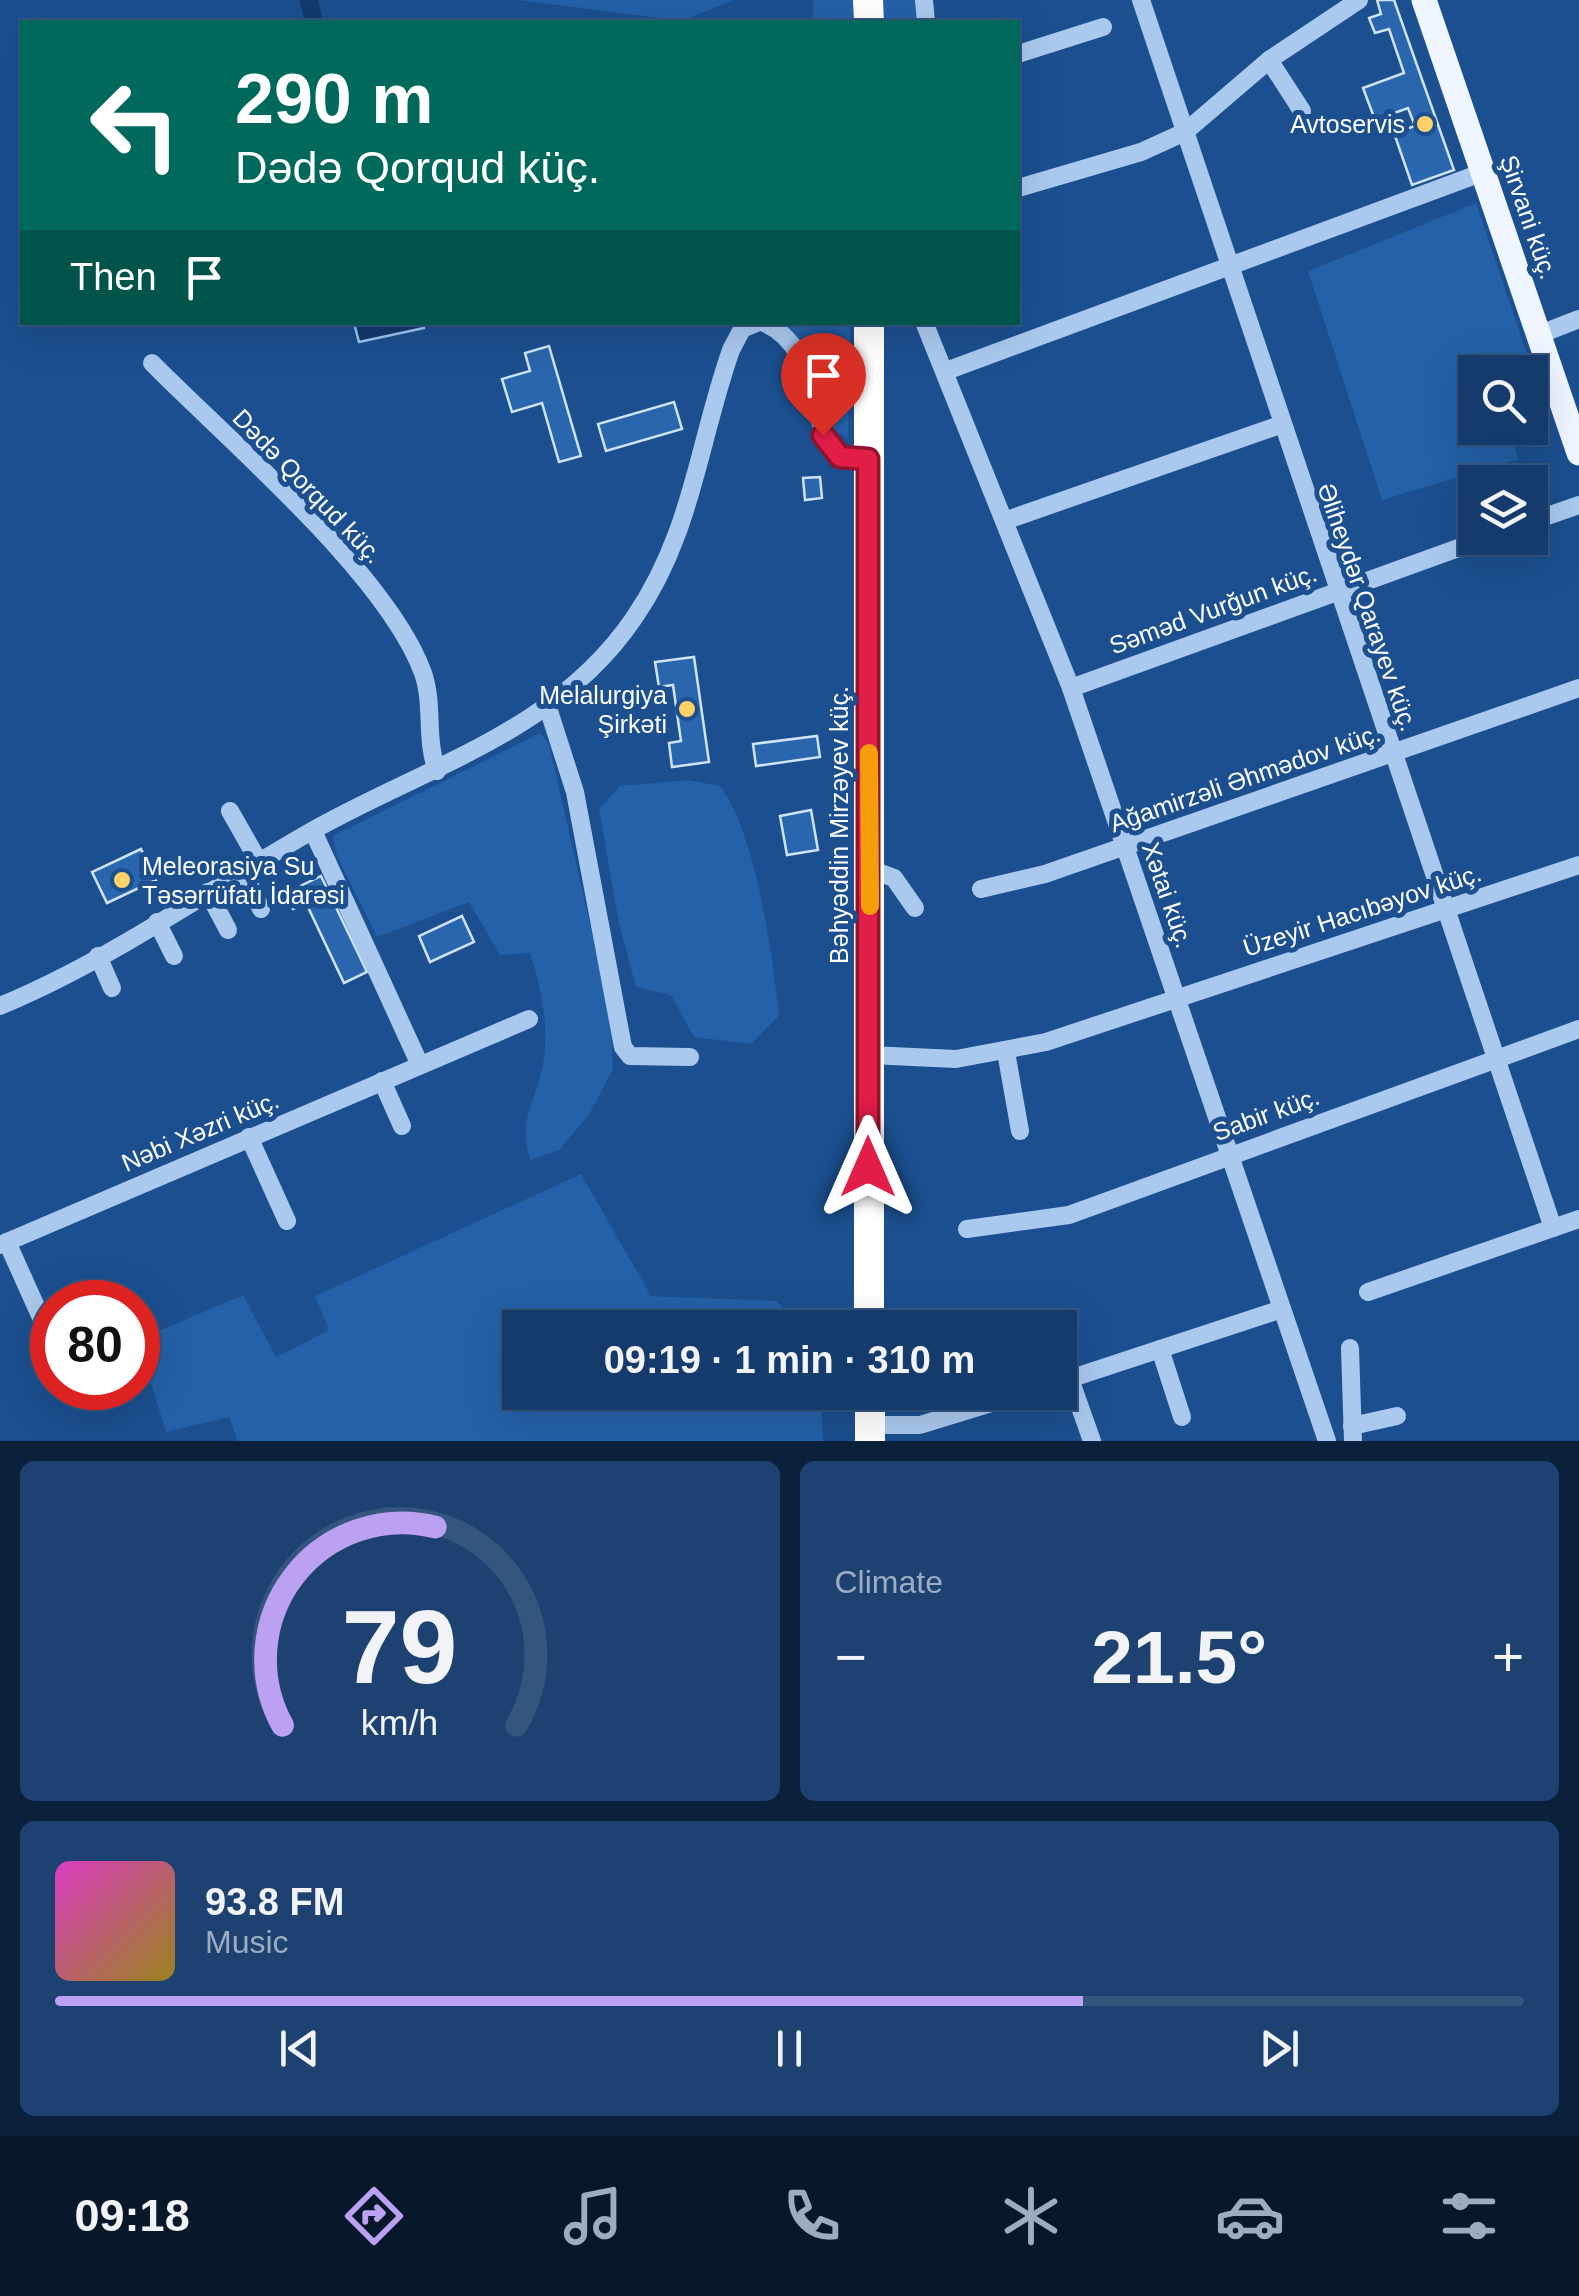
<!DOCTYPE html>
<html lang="en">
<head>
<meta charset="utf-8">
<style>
	body { margin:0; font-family:Arial,sans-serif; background:#1d4271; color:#f1f3f6; height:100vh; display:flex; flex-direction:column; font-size:38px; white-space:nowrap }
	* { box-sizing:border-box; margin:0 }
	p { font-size:32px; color:#9dadc1 }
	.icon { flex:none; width:55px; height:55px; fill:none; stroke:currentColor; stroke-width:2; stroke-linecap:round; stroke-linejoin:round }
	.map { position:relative; height:1441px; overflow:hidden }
	.sheet { display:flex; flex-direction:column; gap:20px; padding:20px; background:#0b203b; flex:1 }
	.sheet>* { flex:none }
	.guide { position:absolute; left:20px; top:20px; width:1000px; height:305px; border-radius:0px; box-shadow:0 10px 40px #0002,0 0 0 2px #33557e; background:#00695c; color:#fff; overflow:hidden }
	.buttons { position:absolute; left:1458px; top:355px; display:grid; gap:20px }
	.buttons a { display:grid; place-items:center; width:90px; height:90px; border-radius:0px; background:#143b6b; box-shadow:0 10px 40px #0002,0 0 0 2px #33557e; font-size:50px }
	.speed { position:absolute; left:30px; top:1280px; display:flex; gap:20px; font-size:50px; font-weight:700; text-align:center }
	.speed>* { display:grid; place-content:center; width:130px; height:130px; border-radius:50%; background:#143b6b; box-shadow:0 10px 40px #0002,0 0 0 2px #33557e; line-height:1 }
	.speed .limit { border:15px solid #d22; background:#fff; color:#111 }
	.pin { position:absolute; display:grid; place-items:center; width:85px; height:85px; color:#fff; margin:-102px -42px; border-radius:50% 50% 50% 0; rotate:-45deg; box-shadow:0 0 10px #0007 }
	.pin .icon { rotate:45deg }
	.me { position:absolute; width:110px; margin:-55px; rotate:0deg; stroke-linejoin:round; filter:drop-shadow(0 0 8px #0008) }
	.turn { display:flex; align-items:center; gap:35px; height:210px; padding:0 50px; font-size:45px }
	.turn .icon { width:130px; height:130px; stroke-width:2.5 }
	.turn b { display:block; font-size:70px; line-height:85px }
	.then { display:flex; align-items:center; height:95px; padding:0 50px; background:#0003; gap:20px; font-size:38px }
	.big { font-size:75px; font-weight:800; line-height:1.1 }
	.sheet .card { flex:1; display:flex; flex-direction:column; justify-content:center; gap:15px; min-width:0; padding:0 35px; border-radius:15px; background:#1d4271 }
	.sheet .dial { align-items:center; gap:0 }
	.dial svg { height:260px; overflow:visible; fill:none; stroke:#33557e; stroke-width:7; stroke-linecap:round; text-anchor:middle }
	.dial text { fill:#f1f3f6; stroke:none }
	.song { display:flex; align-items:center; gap:30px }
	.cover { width:120px; height:120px; border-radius:15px; background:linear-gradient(135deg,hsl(310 70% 55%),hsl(50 70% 35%)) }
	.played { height:10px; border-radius:5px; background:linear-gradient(90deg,#bca0f2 70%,#33557e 70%) }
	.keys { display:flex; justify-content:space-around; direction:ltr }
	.heat { display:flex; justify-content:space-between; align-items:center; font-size:55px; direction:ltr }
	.sheet .tiles { flex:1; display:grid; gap:20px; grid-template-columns:1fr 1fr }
	.card:last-child { grid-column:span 2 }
	.trip { position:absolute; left:502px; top:1310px; width:575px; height:100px; border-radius:0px; background:#143b6b; box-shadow:0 10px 40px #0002,0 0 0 2px #33557e; font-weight:800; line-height:100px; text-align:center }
	.dock { display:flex; height:160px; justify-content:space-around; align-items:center; background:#08182b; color:#9dadc1 }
	.dock .icon { width:70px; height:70px }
	.dock .selected { color:#bca0f2 }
	.dock b { font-size:45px; color:#f1f3f6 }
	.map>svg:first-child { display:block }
</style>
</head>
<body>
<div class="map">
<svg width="1579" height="1441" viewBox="0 0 1579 1441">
	<rect width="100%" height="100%" fill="#1b4f8f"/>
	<g fill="#2461a8">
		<path d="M519,0H733L682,21Z"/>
		<path d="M814,0H853V22H812Z"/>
		<path d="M883,0H917L919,22H883Z"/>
		<path d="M1476,203L1531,366L1512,372H1475V428H1510L1518,459L1382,500L1308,271Z"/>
		<path d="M782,323H850L848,438L832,429L812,358Z"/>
		<path d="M540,733L549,744L610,1012L613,1069L590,1113L559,1150L530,1160C519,1116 533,1109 542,1069C550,1030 542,990 530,953L500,955L469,902L377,937L337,856L333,836Z"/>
		<path d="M688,780L720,786C757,836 772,953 779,1016L751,1044L694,1037L671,995L636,987L619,924L599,809L620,786Z"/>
		<path d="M581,1174L651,1296L777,1301L797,1327L520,1328V1392L821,1393L823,1441H238L229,1417L166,1432L138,1340L243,1295L276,1357L329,1330L315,1296Z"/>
	</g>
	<path fill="#123a6d" stroke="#9cc4f0" stroke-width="2.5" d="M354,323H423L424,328L359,342Z"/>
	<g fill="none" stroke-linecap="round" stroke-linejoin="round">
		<path stroke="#123a6d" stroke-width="18" d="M309,0L314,22"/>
	</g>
	<g fill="#2a66ad" stroke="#cfe3fa" stroke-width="2.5">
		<path d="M1377,0H1394L1454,170L1412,185L1394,133L1415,126L1408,108L1375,120L1363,88L1404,73L1389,29L1375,33L1369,18L1381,14Z"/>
		<path d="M549,346L581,456L559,462L542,403L512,412L502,379L530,371L525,353Z"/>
		<path d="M674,402L682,429L606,451L598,424Z"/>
		<path d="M820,477L822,498L805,500L803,478Z"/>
		<path d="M694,657L709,762L672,767L669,743L681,741L673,685L659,687L655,662Z"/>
		<path d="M817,736L820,757L756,766L753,744Z"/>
		<path d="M811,810L818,850L787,855L780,816Z"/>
		<path d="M141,849L156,880L107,903L92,872Z"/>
		<path d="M321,876L367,972L344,983L306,903L293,909L286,893Z"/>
		<path d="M462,916L474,942L430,962L419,936Z"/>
	</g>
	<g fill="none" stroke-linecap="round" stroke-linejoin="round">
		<g stroke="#a9c9ee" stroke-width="18">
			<path d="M924,0L926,22"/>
			<path d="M1141,0L1553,1228"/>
			<path d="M1018,54L1103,27"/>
			<path d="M1269,60L1302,111"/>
			<path d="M1018,188L1141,152L1185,132L1269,60L1359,0"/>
			<path d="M762,322C816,344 808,408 832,450L840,457L868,459"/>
			<path d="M924,322L1071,688L1327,1441"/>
			<path d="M1538,335L1579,319"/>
			<path d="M152,363C229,441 387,574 423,673C434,705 425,738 437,771"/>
			<path d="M946,371L1481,173"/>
			<path d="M1007,520L1280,425"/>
			<path d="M1530,522L1579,505"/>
			<path d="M1071,688L1486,538"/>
			<path d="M548,708L575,792L623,1047L630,1056L690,1057"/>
			<path d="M230,811L259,862"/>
			<path d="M313,831L420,1065"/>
			<path d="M870,869L894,878L915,908"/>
			<path d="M243,871L261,909"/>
			<path d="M981,889L1045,874L1579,688"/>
			<path d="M208,892L228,930"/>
			<path d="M157,922L174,956"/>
			<path d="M98,956L112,988"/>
			<path d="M0,1006C109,961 208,890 310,832C424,767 556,733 634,618C692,534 698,444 731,350L742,329L759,322"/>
			<path d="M1006,1052L1020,1131"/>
			<path d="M870,1055L956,1059L1046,1042L1579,865"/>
			<path d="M382,1081L402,1126"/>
			<path d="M249,1137L287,1221"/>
			<path d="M967,1229L1069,1215L1579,1029"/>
			<path d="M7,1242L52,1342"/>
			<path d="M0,1245L529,1019"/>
			<path d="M1368,1292L1579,1219"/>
			<path d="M1350,1348L1353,1441"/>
			<path d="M1160,1349L1182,1417"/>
			<path d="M1070,1379L1092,1441"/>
			<path d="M1060,1382L1282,1309"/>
			<path d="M870,1425H920L1027,1392"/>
			<path d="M1352,1426L1397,1416"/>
		</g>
		<path stroke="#f0f6ff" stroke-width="25" d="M1424,0L1579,453"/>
		<g stroke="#fff" stroke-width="30">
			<path d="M868,0L869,22"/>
			<path d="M869,1328V322"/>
			<path d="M870,1392V1441"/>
		</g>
	</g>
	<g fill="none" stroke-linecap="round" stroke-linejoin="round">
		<defs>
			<path id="route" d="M823,435L840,457L868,459V1167"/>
		</defs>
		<use href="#route" stroke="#92132f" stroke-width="25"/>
		<use href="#route" stroke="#e11d48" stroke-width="18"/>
		<path stroke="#f59e0b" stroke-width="18" d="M869,753L870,906"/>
	</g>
	<g fill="#ffd166" stroke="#1b4f8f" stroke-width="4">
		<circle cx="1425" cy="124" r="10"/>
		<circle cx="687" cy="709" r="10"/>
		<circle cx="122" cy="880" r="10"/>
	</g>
	<g text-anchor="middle" stroke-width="10" stroke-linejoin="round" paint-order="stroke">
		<g font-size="25" fill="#fff" stroke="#1b4f8f" text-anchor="end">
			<text x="1405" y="133">Avtoservis</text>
			<text x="667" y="704">Melalurgiya<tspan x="667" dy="29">Şirkəti</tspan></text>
			<text x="142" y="875" text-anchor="start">Meleorasiya Su<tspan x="142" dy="29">Təsərrüfatı İdarəsi</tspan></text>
		</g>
		<g font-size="25" fill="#fff" stroke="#1b4f8f">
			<text transform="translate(1529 217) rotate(71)" y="9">Şirvani küç.</text>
			<text transform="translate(308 486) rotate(46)" y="9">Dədə Qorqud küç.</text>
			<text transform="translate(1368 607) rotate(71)" y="9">Əliheydər Qarayev küç.</text>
			<text transform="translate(1213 609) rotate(-20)" y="9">Səməd Vurğun küç.</text>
			<text transform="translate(1245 778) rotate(-19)" y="9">Ağamirzəli Əhmədov küç.</text>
			<text transform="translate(839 825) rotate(-90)" y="9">Bəhyəddin Mirzəyev küç.</text>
			<text transform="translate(1168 895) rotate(71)" y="9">Xətai küç.</text>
			<text transform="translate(1362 910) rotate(-18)" y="9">Üzeyir Hacıbəyov küç.</text>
			<text transform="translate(1266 1114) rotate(-20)" y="9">Sabir küç.</text>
			<text transform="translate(200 1131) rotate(-23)" y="9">Nəbi Xəzri küç.</text>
		</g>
	</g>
</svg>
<div class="buttons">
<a><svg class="icon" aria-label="search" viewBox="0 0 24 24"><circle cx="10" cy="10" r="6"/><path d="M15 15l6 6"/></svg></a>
<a><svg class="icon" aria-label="layers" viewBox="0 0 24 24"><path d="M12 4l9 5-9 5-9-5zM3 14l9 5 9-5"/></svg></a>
</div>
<div class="speed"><div class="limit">80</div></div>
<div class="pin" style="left:823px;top:435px;background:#d93025"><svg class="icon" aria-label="arrive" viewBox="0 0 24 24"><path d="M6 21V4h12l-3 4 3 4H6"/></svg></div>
<svg class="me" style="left:868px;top:1167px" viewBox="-20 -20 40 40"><path d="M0-17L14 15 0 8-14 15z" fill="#e11d48" stroke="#fff" stroke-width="4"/></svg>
<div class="trip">09:19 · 1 min · 310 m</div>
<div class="guide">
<div class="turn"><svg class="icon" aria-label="left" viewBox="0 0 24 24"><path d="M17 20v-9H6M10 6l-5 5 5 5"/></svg><div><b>290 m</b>Dədə Qorqud küç.</div></div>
<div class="then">Then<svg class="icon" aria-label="arrive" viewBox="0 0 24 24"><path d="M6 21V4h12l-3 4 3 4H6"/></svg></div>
</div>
</div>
<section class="sheet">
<div class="tiles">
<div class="card dial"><svg viewBox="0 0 100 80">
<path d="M14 69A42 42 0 1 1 86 69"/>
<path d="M14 69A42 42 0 0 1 61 8" stroke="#bca0f2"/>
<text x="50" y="56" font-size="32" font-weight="700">79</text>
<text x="50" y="72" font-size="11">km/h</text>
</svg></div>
<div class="card"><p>Climate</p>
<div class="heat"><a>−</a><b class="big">21.5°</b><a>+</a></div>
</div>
<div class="card">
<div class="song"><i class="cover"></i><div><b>93.8 FM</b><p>Music</p></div></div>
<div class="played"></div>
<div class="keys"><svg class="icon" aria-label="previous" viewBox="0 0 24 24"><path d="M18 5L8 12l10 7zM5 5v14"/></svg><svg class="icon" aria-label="pause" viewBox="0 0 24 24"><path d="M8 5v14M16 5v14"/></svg><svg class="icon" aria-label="next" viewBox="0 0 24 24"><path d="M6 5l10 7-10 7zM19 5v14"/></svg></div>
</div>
</div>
</section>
<nav class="dock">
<b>09:18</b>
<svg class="icon selected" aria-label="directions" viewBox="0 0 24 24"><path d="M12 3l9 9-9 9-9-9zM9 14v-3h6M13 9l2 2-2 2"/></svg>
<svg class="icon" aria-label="music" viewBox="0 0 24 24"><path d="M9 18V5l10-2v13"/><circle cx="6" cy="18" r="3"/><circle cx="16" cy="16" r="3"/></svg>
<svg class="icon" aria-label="phone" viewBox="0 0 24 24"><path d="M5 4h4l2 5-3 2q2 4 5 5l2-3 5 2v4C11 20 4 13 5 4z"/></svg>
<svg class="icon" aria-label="climate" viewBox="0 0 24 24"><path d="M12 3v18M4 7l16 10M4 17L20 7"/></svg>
<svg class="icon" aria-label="car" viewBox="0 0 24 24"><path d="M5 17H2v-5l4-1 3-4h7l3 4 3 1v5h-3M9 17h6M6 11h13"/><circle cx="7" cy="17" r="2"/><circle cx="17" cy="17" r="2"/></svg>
<svg class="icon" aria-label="filters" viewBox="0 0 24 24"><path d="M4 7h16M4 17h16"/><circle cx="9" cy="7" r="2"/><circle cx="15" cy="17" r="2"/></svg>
</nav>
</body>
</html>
